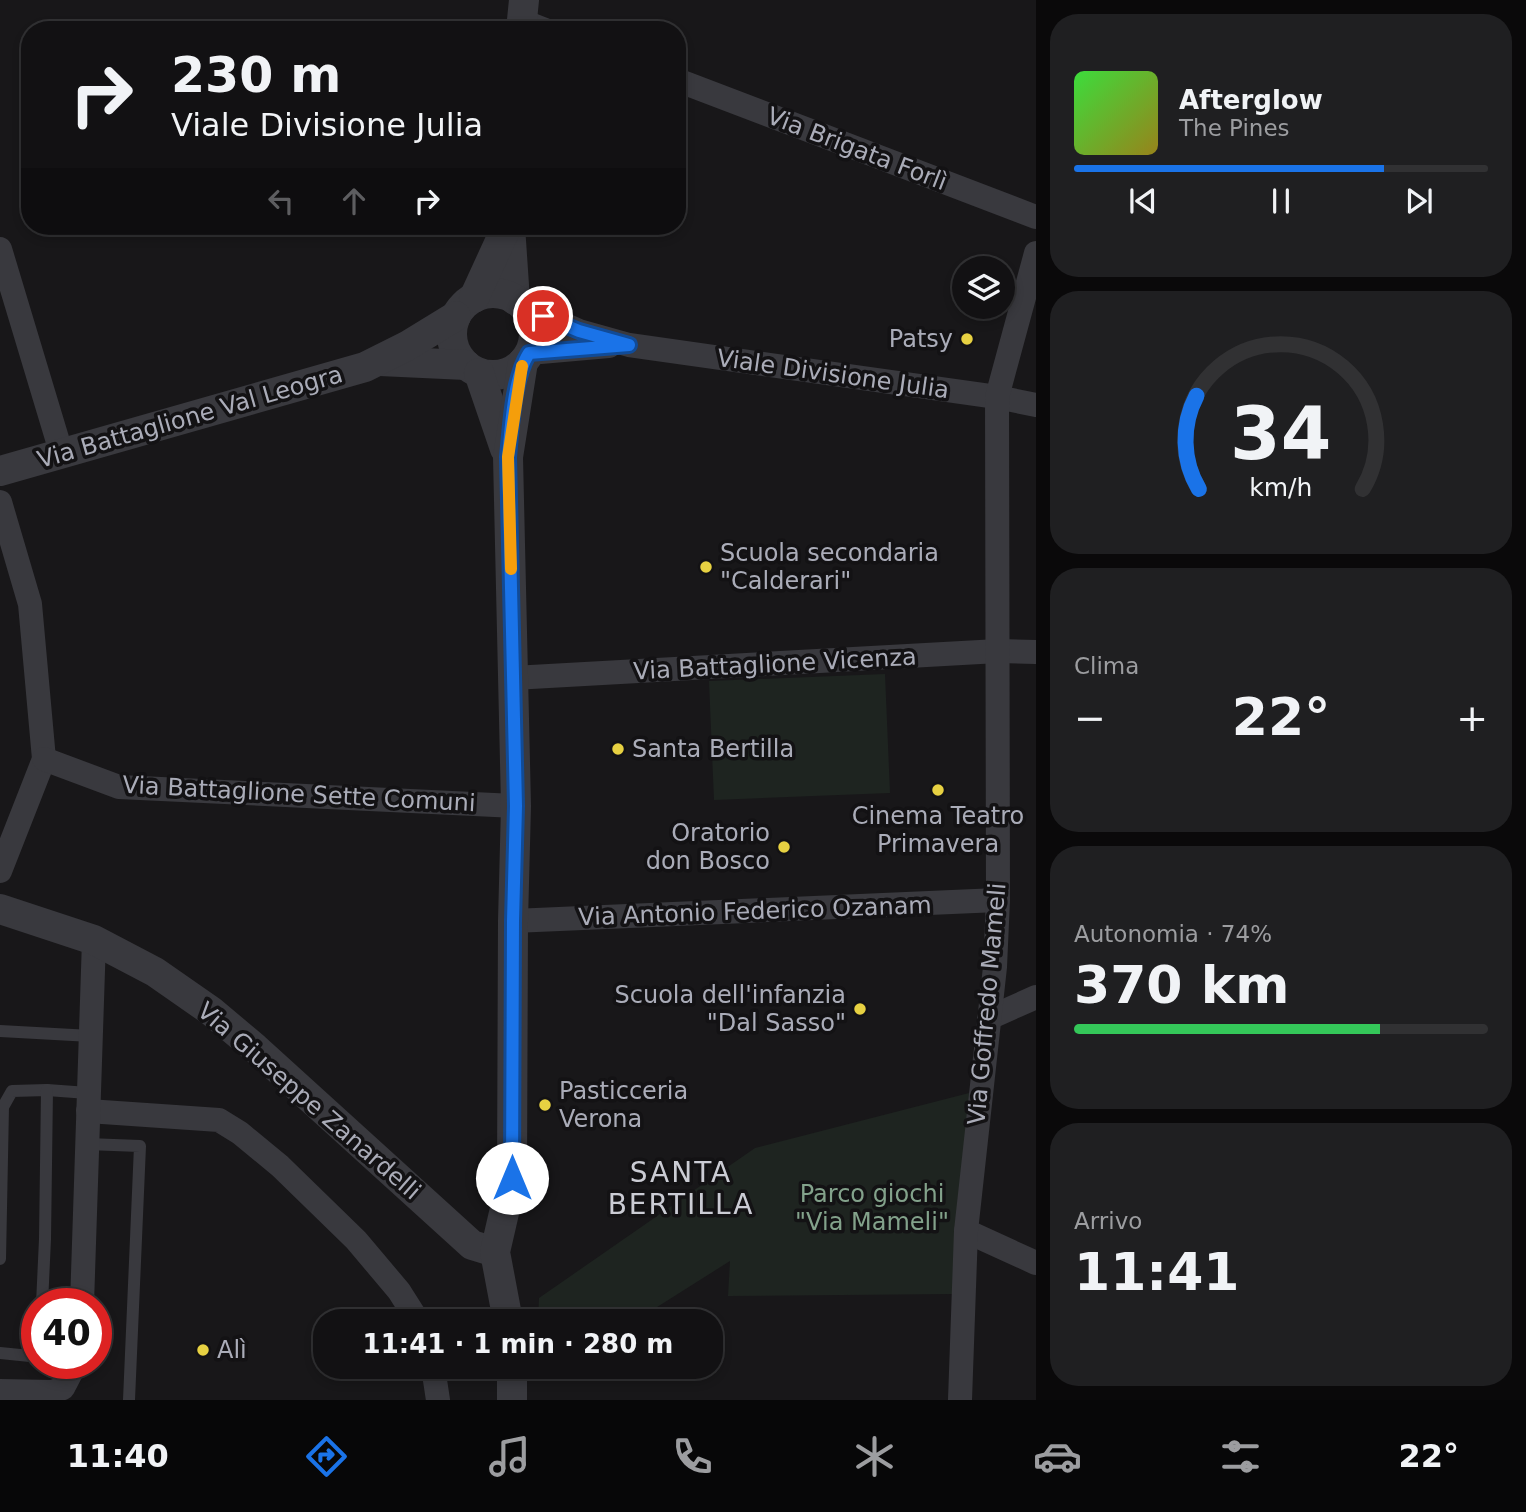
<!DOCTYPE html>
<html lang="it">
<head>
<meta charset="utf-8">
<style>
	body { margin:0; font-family:"DejaVu Sans",sans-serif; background:#1f1f21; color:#f1f3f6; height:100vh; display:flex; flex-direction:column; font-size:26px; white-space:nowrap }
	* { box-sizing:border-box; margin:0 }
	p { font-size:23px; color:#9c9da0 }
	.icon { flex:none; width:38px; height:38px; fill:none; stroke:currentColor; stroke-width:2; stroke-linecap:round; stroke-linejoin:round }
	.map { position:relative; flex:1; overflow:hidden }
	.panel { display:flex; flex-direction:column; gap:14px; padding:14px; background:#0a090a; width:490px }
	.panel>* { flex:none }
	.banner { position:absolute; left:21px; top:21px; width:665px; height:214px; border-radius:28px; box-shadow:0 4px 10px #0003,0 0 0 2px #313133; background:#121113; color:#f1f3f6; overflow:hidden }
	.fabs { position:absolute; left:952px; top:256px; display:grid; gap:14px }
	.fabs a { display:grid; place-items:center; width:63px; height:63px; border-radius:50%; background:#121113; box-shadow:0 4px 10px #0003,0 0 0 2px #313133; font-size:35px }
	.speed { position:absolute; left:21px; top:1288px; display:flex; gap:14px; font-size:35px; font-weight:700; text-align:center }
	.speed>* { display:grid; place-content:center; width:91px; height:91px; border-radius:50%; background:#121113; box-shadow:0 4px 10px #0003,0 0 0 2px #313133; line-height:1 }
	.speed .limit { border:10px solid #d22; background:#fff; color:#111 }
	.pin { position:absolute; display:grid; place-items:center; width:60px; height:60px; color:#fff; margin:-30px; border:4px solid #fff; border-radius:50%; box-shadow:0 2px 7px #0007 }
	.me { position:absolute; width:77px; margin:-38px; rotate:0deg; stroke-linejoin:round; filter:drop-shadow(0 0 5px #0008) }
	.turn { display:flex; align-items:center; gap:24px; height:147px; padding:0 35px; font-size:32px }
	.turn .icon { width:91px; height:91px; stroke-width:2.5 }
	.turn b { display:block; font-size:49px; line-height:60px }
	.lanes { display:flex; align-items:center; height:66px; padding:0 35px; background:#0003; justify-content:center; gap:35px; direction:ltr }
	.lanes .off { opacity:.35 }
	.big { font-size:52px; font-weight:800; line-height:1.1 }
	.panel .tile { flex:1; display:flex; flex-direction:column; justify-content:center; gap:10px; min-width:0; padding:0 24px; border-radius:28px; background:#1f1f21 }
	.panel .dial { align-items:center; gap:0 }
	.dial svg { height:182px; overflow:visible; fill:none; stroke:#313133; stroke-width:7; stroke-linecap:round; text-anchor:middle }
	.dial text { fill:#f1f3f6; stroke:none }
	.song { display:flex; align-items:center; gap:21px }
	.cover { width:84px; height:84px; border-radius:10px; background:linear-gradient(135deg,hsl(120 70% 55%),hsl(50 70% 35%)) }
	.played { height:7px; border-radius:4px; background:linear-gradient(90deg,#1a73e8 75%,#313133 75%) }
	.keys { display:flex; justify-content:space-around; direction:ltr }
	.heat { display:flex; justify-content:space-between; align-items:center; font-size:38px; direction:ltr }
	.charge { height:10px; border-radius:5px; background:linear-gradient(90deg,#34c759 74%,#313133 0) }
	.trip { position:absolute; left:313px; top:1309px; width:410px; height:70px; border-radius:28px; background:#121113; box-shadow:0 4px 10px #0003,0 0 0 2px #313133; font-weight:800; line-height:70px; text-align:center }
	.tab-bar { display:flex; height:112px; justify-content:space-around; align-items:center; background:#070708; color:#9c9da0 }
	.tab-bar .icon { width:49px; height:49px }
	.tab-bar .current { color:#1a73e8 }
	.tab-bar b { font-size:32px; color:#f1f3f6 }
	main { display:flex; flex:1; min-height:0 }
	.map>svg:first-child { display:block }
</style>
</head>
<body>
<main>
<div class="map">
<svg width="1036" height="1400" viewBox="0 0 1036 1400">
	<rect width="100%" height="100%" fill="#181719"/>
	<g fill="#1e2420">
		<path d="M885,674L890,793L714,800L709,681Z"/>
		<path d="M973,1092L952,1294L728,1296L730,1261L635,1321H538L539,1298L755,1148Z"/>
	</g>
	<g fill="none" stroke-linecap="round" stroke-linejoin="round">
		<g stroke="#39393e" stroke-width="12">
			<path d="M0,1031L91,1036"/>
			<path d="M87,1144L140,1146L129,1400"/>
			<path d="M0,1259L3,1107L12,1091L47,1090L88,1093"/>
			<path d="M42,1304L45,1239L47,1090"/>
			<path d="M0,1353L30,1356L37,1354"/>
		</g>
		<g stroke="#39393e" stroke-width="24">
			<path d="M522,21L545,30"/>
			<path d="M677,80L1036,217"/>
			<path d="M0,249L62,455"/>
			<path d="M523,306L579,331L629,345L997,397L1036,405"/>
			<path d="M529,353L609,346"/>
			<path d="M0,502L30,604L44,759L0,871"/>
			<path d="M513,678L998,651L1036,652"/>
			<path d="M44,759L119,787L516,806"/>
			<path d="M513,921L998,900"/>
			<path d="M989,1018L1036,997"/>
			<path d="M88,1111L219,1120L240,1133L280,1166L356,1240L399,1291L418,1321"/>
			<path d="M966,1231L1036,1263"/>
			<path d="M82,1304L94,940"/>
			<path d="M433,1367L438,1400"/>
			<path d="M0,1391L53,1392L63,1388L76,1363"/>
			<path d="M960,1400L966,1231L995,967L998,900L997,397L1036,253"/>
		</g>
		<g stroke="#39393e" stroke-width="30">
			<path d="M521,30L524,0"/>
			<path d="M510,226L515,300"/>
			<circle cx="493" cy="334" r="41"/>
			<path d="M474,298L507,226"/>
			<path d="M380,361L466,365"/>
			<path d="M479,373L505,449"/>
			<path d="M0,471L365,367L407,346L456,316"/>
			<path d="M0,909L94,940L155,972L211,1011L255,1048L472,1245L495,1252"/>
			<path d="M508,1321L495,1252L512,1178L513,921L516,806L508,457L523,362"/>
			<path d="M512,1400V1367"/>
		</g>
	</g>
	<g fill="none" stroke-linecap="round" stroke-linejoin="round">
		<defs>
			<path id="route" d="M512,1178L513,921L516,806L508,457C511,427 513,378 529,353L629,345L579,331L543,316"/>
		</defs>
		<use href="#route" stroke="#114b97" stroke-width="18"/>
		<use href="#route" stroke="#1a73e8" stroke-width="12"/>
		<path stroke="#f59e0b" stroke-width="12" d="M511,569L508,457L522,366"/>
	</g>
	<g fill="#e7d142" stroke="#131214" stroke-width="2.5">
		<circle cx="967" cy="339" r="7"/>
		<circle cx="706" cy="567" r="7"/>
		<circle cx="618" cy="749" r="7"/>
		<circle cx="938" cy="790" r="7"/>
		<circle cx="784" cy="847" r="7"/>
		<circle cx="860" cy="1009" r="7"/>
		<circle cx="545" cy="1105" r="7"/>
		<circle cx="203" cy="1350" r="7"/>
	</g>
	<g text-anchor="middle" stroke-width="7" stroke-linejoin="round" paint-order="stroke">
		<g font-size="24" fill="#aaacb8" stroke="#131214">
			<text transform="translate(857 149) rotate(21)" y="8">Via Brigata Forlì</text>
			<text transform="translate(833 374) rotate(8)" y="8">Viale Divisione Julia</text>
			<text transform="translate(190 417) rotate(-16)" y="8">Via Battaglione Val Leogra</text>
			<text transform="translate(775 664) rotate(-3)" y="8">Via Battaglione Vicenza</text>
			<text transform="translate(299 794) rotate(3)" y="8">Via Battaglione Sette Comuni</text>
			<text transform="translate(755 911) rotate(-2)" y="8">Via Antonio Federico Ozanam</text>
			<text transform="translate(987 1004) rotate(-85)" y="8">Via Goffredo Mameli</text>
			<text transform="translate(309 1101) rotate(41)" y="8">Via Giuseppe Zanardelli</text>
		</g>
		<g font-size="24" fill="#aaacb8" stroke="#131214" text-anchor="start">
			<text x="953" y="347" text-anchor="end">Patsy</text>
			<text x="720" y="561">Scuola secondaria<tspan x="720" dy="28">"Calderari"</tspan></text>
			<text x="632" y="757">Santa Bertilla</text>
			<text x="938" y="824" text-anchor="middle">Cinema Teatro<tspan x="938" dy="28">Primavera</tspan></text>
			<text x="770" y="841" text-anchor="end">Oratorio<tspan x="770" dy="28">don Bosco</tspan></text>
			<text x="846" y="1003" text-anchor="end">Scuola dell'infanzia<tspan x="846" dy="28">"Dal Sasso"</tspan></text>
			<text x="559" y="1099">Pasticceria<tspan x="559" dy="28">Verona</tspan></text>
			<text x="217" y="1358">Alì</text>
		</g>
		<g font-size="24" fill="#83a28b" stroke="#131214">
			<text x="872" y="1202">Parco giochi<tspan x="872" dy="28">"Via Mameli"</tspan></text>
		</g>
		<g font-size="28" letter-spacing="2" fill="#cbccd4" stroke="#131214">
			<text x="681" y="1182">SANTA<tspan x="681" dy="32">BERTILLA</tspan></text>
		</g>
	</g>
</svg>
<div class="fabs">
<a><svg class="icon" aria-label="layers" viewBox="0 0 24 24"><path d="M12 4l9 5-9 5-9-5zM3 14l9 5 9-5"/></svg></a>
</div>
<div class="speed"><div class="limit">40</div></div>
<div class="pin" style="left:543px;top:316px;background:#d93025"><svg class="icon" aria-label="arrive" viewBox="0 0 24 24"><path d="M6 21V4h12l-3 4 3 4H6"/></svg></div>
<svg class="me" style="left:512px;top:1178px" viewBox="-20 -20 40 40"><circle r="19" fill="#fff"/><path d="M0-13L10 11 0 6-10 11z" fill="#1a73e8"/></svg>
<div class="trip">11:41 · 1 min · 280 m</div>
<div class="banner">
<div class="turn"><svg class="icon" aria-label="right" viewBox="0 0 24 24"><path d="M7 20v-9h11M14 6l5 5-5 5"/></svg><div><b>230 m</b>Viale Divisione Julia</div></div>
<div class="lanes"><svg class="icon off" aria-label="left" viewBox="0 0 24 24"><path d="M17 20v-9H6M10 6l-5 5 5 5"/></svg><svg class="icon off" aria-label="ahead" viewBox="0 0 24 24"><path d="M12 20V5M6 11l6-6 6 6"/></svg><svg class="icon" aria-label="right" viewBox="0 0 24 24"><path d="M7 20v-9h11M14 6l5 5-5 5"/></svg></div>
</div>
</div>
<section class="panel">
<div class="tile">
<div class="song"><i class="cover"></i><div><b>Afterglow</b><p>The Pines</p></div></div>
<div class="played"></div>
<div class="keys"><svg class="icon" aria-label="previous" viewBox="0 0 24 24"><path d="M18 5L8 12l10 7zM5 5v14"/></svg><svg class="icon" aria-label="pause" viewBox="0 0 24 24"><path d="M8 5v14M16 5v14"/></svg><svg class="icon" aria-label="next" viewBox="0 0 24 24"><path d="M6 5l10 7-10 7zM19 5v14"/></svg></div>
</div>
<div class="tile dial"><svg viewBox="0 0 100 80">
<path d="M14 69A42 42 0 1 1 86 69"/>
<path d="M14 69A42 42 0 0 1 13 28" stroke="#1a73e8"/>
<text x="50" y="56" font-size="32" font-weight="700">34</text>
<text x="50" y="72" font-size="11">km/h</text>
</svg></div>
<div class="tile"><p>Clima</p>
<div class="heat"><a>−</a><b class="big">22°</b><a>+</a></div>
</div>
<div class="tile"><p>Autonomia · 74%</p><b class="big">370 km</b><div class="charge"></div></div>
<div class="tile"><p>Arrivo</p><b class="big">11:41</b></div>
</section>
</main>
<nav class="tab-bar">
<b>11:40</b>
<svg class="icon current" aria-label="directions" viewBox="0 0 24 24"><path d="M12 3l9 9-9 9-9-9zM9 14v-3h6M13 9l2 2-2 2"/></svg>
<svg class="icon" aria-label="music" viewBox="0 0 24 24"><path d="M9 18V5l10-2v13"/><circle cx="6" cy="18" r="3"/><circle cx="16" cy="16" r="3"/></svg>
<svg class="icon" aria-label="phone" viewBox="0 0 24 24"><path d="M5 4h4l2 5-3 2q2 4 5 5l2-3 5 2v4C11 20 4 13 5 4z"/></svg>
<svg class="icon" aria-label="climate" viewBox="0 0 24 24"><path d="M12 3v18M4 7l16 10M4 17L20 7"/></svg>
<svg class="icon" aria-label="car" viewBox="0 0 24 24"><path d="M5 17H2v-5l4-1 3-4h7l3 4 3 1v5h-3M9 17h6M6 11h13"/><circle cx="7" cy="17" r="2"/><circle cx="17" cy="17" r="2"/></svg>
<svg class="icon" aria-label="filters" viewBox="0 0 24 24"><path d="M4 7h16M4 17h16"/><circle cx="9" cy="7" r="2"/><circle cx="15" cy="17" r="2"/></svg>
<b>22°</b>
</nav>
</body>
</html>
